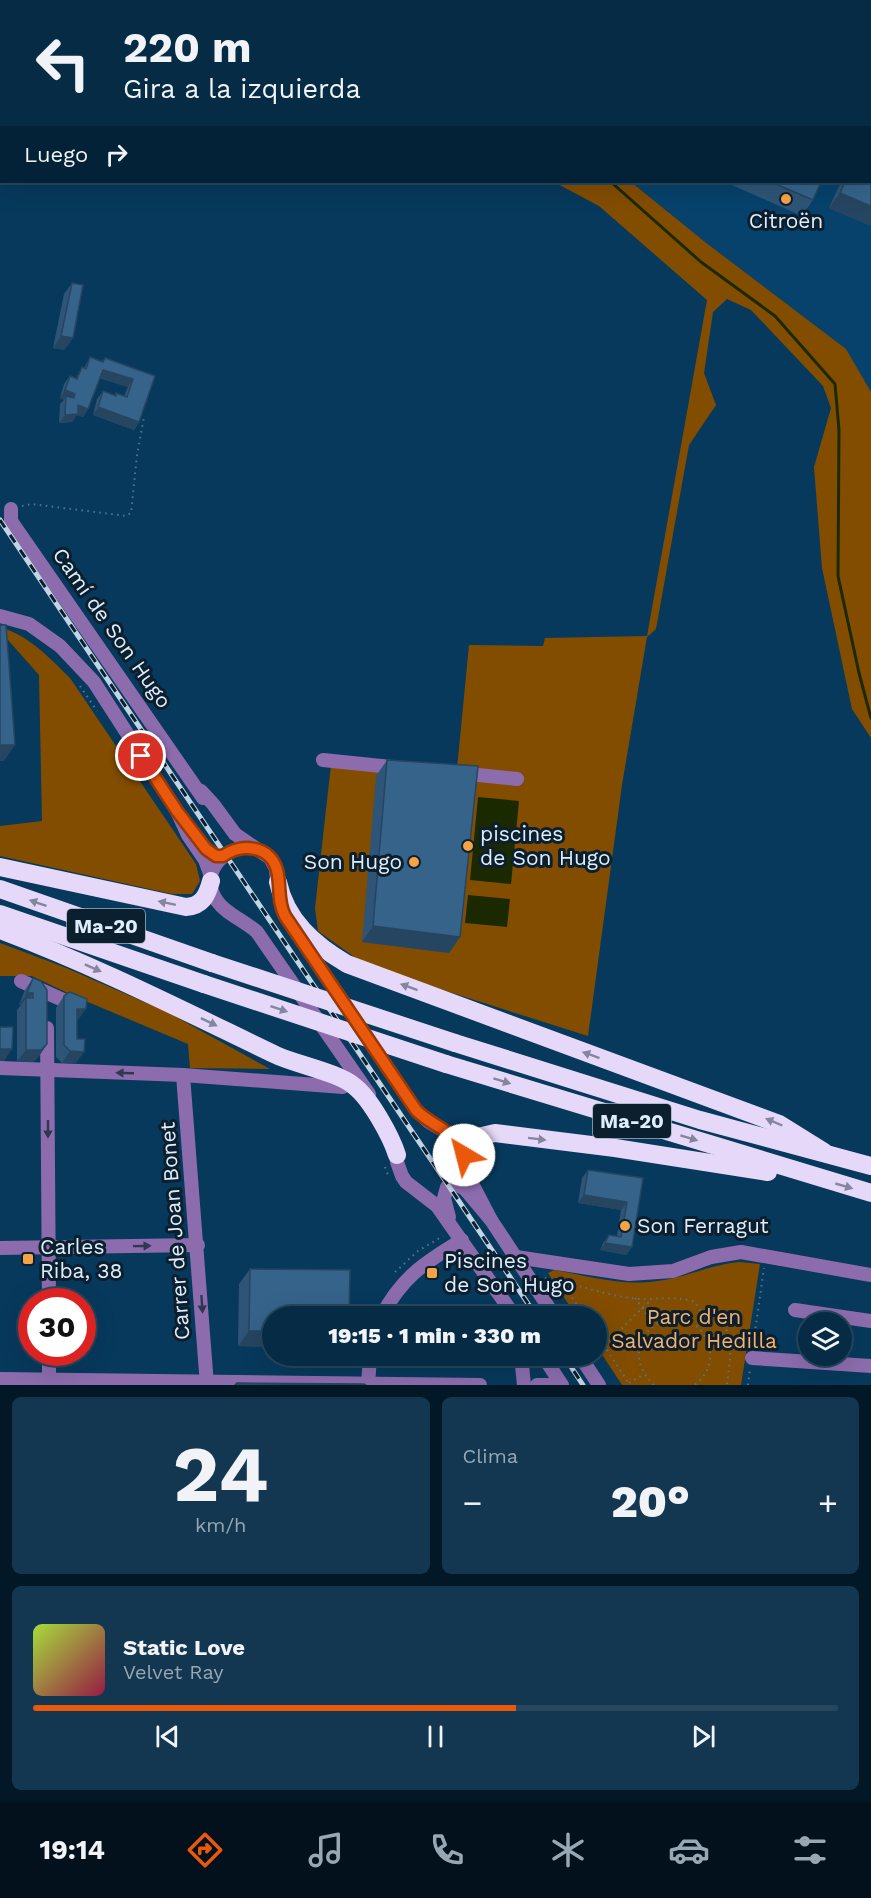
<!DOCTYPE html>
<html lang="es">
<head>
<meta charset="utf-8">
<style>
	body { margin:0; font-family:"Work Sans",sans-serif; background:#133750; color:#f1f3f6; height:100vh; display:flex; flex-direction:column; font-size:22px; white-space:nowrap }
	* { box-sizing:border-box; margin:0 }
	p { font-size:20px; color:#97a7b3 }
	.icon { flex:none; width:33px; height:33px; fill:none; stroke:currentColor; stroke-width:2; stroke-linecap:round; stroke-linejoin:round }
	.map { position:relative; height:1385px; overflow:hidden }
	.drawer { display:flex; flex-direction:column; gap:12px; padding:12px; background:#031826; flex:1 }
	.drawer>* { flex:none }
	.hud { position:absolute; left:0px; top:0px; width:872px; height:183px; box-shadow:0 6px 24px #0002,0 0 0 2px #26475e; background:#052b45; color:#f1f3f6; overflow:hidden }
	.fabs { position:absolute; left:798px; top:1312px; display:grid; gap:12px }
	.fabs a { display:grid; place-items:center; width:54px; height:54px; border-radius:50%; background:#052b45; box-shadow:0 6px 24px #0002,0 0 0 2px #26475e; font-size:30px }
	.speed { position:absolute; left:18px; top:1288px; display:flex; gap:12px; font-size:30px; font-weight:700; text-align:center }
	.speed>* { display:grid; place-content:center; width:78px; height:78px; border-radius:50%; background:#052b45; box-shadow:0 6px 24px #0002,0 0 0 2px #26475e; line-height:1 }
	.speed .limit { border:9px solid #d22; background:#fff; color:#111 }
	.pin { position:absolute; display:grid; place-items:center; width:51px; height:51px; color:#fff; margin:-26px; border:3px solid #fff; border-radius:50%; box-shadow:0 2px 6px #0007 }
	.me { position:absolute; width:66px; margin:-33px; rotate:323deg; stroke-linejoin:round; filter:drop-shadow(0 0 4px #0008) }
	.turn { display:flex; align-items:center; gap:21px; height:126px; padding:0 24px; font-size:27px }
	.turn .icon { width:78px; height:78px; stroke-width:2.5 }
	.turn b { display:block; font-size:42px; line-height:51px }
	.then { display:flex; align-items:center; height:57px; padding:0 24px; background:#0003; gap:12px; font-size:22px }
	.big { font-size:45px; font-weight:800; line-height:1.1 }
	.drawer .tile { flex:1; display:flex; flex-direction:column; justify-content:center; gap:9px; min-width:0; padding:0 21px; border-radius:9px; background:#133750 }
	.drawer .dial { align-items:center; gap:0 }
	.dial b { font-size:78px; line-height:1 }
	.song { display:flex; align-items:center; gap:18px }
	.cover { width:72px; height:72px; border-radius:9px; background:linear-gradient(135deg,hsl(80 70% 55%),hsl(340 70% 35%)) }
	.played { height:6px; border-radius:3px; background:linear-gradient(90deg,#ea580c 60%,#26475e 60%) }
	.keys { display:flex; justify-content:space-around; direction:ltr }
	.heat { display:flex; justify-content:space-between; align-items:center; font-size:33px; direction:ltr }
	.drawer .tiles { flex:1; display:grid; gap:12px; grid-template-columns:1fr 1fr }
	.tile:last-child { grid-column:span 2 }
	.trip { position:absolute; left:262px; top:1306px; width:345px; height:60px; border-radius:30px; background:#052b45; box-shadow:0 6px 24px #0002,0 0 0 2px #26475e; font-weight:800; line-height:60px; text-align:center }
	.menu { display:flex; height:96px; justify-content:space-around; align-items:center; background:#02111c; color:#97a7b3 }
	.menu .icon { width:42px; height:42px }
	.menu .selected { color:#ea580c }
	.menu b { font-size:27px; color:#f1f3f6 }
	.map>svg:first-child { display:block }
</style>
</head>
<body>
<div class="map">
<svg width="871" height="1385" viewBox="0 0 871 1385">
	<rect width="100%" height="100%" fill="#07395c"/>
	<path fill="#06426b" d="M272,0H871V392L846,349L705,242L631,182H870V2Z"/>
	<g fill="#834d00">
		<path d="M554,182H631L705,242L846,349L871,392V738L852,709L822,568L814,467L831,408L823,386L751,310L727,299L713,312L704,373L716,405L689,445L656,629L647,637L622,785L588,1036L367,966L318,931L315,908L332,756L457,769L469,645L543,646L545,638L647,636L707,300L599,206Z"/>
		<path d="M0,627C28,635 50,658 70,678L196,864L200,881L192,894H172L0,856V826L42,821L39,675L0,631Z"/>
		<path d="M0,943L64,967L167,1012L270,1069L190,1068L188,1044L76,997L32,976H0Z"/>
		<path d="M739,1262L760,1264L741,1385H622L597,1347V1317H577L548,1273L554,1270C584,1275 618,1285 649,1282C681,1280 708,1265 739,1262Z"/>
	</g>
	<g fill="#1b2900">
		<path d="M478,797L519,801L511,884L470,880Z"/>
		<path d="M468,895L510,899L507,927L465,923Z"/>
	</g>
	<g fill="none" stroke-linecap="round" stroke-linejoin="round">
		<g stroke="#1b2900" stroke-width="3">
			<path d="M227,0L230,2"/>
			<path d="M611,182L701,262L775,316L835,384L839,430L838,576L859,673L871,718"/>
		</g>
		<g stroke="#517792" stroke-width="2" stroke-dasharray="1.5 4.5" stroke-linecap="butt">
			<path d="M22,506L32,504L126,516L131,513L137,455L144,417"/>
			<path d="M80,686L97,711"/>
			<path d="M385,1167L389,1178"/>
			<path d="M395,1272L418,1251L443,1236"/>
			<path d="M545,1278L562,1282L585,1317"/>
			<path d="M562,1282C588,1288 611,1296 637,1299C657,1300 676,1295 695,1302L706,1320L725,1326C734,1347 729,1363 727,1385"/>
			<path d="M635,1298L654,1325"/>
			<path d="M597,1335L630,1385"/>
			<path d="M603,1344C622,1332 634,1313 652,1300"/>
			<path d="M753,1346L764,1268"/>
			<path d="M506,1356L507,1368"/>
			<path d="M629,1383L644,1374"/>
			<path d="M654,1385C610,1343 672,1295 702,1332C707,1338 710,1345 710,1353C711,1366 705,1378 694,1385"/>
			<path d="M748,1385L750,1369"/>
		</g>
		<g stroke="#8c6cad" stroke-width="14">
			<path d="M763,0L766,2"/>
			<path d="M615,2L616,0"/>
			<path d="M728,2V0"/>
			<path d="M870,48L871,49"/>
			<path d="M11,509V521L203,798"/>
			<path d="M0,616L29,624L60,646L94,682L177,811L188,835L205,860L211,876"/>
			<path d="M323,760L401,768"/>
			<path d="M459,773L517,779"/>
			<path d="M201,791L213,804L235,834L270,858L276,869L278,890"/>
			<path d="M259,850C229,839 196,872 217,901C226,914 245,921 257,932L369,1094"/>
			<path d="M294,929L416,1110L429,1122L453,1136L461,1145L467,1174L491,1220"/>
			<path d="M21,981L74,1005"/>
			<path d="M47,1028L49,1302"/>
			<path d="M0,1068L183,1075L343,1087"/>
			<path d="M183,1075L207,1385"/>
			<path d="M395,1145L397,1162L402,1176L406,1182L437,1206L515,1317"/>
			<path d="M451,1185L459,1186L465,1189L491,1220L555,1317"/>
			<path d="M447,1187L444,1198L449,1217"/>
			<path d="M0,1248L198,1245"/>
			<path d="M516,1257L629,1274L673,1271L711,1257L741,1252L871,1275"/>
			<path d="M795,1310L871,1321"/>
			<path d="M381,1317C402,1277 424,1263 462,1240"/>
			<path d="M49,1353V1380"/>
			<path d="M521,1356L524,1385"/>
			<path d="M543,1356L562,1385"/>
			<path d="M580,1356L599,1385"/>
			<path d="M752,1358L871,1366"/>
			<path d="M0,1379L480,1385"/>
			<path d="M368,1385L370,1356"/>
			<path d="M537,1385H555"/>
		</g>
		<g stroke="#e6d8f8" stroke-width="18">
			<path d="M0,867L186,907C202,906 207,896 211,881"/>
			<path d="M278,882C286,920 314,945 347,964L779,1124L824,1152"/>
			<path d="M0,889L212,963"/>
			<path d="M0,914L204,984"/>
			<path d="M0,930C96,966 186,1012 278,1056C299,1065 339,1073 354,1086C370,1098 391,1136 397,1155"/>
			<path d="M455,1043L700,1120L871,1166"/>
			<path d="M446,1064L871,1193"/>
			<path d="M463,1150L482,1136L495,1133L615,1148L768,1172"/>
		</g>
		<defs>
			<g id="rail">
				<path d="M0,520L537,1317"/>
				<path d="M564,1356L583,1385"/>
			</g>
		</defs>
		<use href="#rail" stroke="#c1d5e5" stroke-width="5"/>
		<use href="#rail" stroke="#0c1f2f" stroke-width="3" stroke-dasharray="9" stroke-linecap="butt"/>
		<g stroke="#e6d8f8" stroke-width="18">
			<path d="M212,963L455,1043"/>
			<path d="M204,984L446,1064"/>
		</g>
	</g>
	<g fill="#2e5577">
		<path d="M306,0H378L377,2H306Z"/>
		<path d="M871,112V226L829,208L841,182H870V114Z"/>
		<path d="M725,182H821L813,200L802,216Z"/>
		<path d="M72,283L73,338L64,350L53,348L64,294Z"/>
		<path d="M90,357L102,361L105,358L155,376L139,422L134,430L93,415L97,399L103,391L115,396L116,393L124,396L128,387L100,378L88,409L83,417L77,415L72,422L59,423L60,404L64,400L60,398L64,384L70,376L76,378L82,367L84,368Z"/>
		<path d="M387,760L460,937L449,953L362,942L376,776Z"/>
		<path d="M33,978L47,1044L39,1056L33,1062L17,1061V1010L21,1005H19L25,990Z"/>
		<path d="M64,996L78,1020H77L76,1063H62L56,1057V1008Z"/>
		<path d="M588,1170L643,1178L632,1247L626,1255L600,1250L603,1243L609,1235L617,1236L621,1210L578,1203L582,1178Z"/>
		<path d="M250,1269L273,1317V1347L238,1346L239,1284Z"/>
	</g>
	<g fill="#264561">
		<path d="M870,6L871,7V22L870,21Z"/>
		<path d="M840,193L871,206V226L829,208Z"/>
		<path d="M61,336L73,338L64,350L53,348Z"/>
		<path d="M103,370L133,379L128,387L98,378Z"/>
		<path d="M65,390L75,394L70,402L66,396L64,400L60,398Z"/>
		<path d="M78,405L88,409L83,417L77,415L72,422L59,423L65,415Z"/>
		<path d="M98,407L139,422L134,430L93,415Z"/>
		<path d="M0,745H15L4,761H0Z"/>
		<path d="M373,926L460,937L449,953L362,942Z"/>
		<path d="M27,993H33L26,1003V998L21,1005H19Z"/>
		<path d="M77,1009H86L78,1020L69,1021Z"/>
		<path d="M47,1044L39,1056L33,1062L17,1061L26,1050Z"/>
		<path d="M0,1049H12L4,1061H0Z"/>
		<path d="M70,1051L84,1052L76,1063H62Z"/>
		<path d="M584,1195L627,1202L621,1210L578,1203Z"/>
		<path d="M605,1243L632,1247L626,1255L600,1250Z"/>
		<path d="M249,1331H273V1347L238,1346Z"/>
	</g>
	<g fill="#36638a" stroke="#264561" stroke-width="1.5">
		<path d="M327,0H378L377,2H331Z"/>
		<path d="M403,0H539V2H402Z"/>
		<path d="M554,0H610L609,2H554Z"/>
		<path d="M634,0H710L709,2H634Z"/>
		<path d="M861,0H871V7L870,6V2H861Z"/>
		<path d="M870,50H871V67L870,69Z"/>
		<path d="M871,121V206L840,193L845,182H870V123Z"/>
		<path d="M771,182H821L813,200Z"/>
		<path d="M72,283L83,285L73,338L61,336Z"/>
		<path d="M90,357L103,362L105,358L155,376L139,422L98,407L103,391L116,396V393L127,397L133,379L103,370L88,409L78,405V414L65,415L66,396L74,398L75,394L65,390L70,376L77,379L82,367L86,369Z"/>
		<path d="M0,625H6L15,745H0Z"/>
		<path d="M387,760L478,766L460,937L373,926Z"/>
		<path d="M33,978L41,981L47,990V1044L41,1050H26V998H33V993H27Z"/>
		<path d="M70,992L87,999L86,1009H77V1039H85L84,1052L70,1051L64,1045V996Z"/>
		<path d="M0,1027H13L12,1049H0Z"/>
		<path d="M588,1170L643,1178L632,1247L605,1243L609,1235L621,1237L627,1202L584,1195Z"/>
		<path d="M250,1269L350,1270L349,1317H273V1331H249Z"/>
		<path d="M237,1383L364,1384L366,1385H235Z"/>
	</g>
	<defs><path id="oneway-solid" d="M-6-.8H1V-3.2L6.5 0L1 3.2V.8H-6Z" transform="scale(1.5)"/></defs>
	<g fill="#84859e">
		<use href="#oneway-solid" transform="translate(38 903) rotate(-161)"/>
		<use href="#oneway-solid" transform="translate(167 903) rotate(-168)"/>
		<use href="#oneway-solid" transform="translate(93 968) rotate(24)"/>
		<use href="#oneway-solid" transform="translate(409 987) rotate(-160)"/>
		<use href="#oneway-solid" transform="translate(279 1009) rotate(18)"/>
		<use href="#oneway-solid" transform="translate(209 1022) rotate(26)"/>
		<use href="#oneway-solid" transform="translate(591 1055) rotate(-160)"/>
		<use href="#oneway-solid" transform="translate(502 1081) rotate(17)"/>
		<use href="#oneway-solid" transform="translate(774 1122) rotate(-157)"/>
		<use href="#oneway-solid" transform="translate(689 1138) rotate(17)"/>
		<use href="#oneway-solid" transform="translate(537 1139) rotate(7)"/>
		<use href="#oneway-solid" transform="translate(844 1186) rotate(16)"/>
	</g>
	<g fill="#323655">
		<use href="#oneway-solid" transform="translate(125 1073) rotate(-178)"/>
		<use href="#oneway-solid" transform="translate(48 1129) rotate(90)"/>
		<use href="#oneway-solid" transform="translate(142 1246) rotate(-1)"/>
		<use href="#oneway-solid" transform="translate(202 1304) rotate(86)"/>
	</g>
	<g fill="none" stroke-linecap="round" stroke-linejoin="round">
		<defs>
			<path id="route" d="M141,756L177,811L206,849L216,856H223C241,843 270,845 277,870C281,886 277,901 285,916L416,1110C432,1127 458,1131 464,1155"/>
		</defs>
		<use href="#route" stroke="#983908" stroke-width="15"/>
		<use href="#route" stroke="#ea580c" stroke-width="10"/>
	</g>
	<g fill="#f5a345" stroke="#0c1f2f" stroke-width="2">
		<circle cx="786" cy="199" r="6"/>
		<circle cx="468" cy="846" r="6"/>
		<circle cx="414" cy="862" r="6"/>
		<circle cx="625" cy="1226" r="6"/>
		<rect x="22" y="1253" width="12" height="12" rx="3"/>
		<rect x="426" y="1267" width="12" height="12" rx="3"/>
	</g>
	<g text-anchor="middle" stroke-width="6" stroke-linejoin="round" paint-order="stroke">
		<g fill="#0c1f2f" stroke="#a0b0be" stroke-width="1.5">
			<rect x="67" y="909" width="78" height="34" rx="4.5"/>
			<rect x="593" y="1104" width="78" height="34" rx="4.5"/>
		</g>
		<g font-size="20" font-weight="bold" fill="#dfeefb">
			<text x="106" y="933">Ma-20</text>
			<text x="632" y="1128">Ma-20</text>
		</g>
		<g font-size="21" fill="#dfeefb" stroke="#0c1f2f" text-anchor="start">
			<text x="786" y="228" text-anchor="middle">Citroën</text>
			<text x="480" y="841">piscines<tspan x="480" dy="24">de Son Hugo</tspan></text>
			<text x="402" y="869" text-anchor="end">Son Hugo</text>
			<text x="637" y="1233">Son Ferragut</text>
			<text x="40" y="1254">Carles<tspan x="40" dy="24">Riba, 38</tspan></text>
			<text x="444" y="1268">Piscines<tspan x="444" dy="24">de Son Hugo</tspan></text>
		</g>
		<g font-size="21" fill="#dfeefb" stroke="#0c1f2f">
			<text transform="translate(112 628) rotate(55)" y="7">Camí de Son Hugo</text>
			<text transform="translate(175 1231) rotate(-94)" y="7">Carrer de Joan Bonet</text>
		</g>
		<g font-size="21" fill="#f7b26a" stroke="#0c1f2f">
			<text x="694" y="1324">Parc d'en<tspan x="694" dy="24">Salvador Hedilla</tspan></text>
		</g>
	</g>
</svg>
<div class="fabs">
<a><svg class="icon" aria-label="layers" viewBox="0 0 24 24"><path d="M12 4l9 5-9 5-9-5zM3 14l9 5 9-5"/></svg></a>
</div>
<div class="speed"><div class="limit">30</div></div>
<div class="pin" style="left:141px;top:756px;background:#d93025"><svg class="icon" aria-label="arrive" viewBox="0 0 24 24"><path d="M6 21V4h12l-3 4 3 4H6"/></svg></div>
<svg class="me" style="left:464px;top:1155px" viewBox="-20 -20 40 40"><circle r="19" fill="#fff"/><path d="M0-13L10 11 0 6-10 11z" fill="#ea580c"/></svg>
<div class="trip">19:15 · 1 min · 330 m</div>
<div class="hud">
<div class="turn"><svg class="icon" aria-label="left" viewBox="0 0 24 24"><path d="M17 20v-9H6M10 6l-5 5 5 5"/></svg><div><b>220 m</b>Gira a la izquierda</div></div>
<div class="then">Luego<svg class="icon" aria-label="right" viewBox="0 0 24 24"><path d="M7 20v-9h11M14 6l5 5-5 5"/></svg></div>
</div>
</div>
<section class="drawer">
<div class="tiles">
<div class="tile dial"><b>24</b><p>km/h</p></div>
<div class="tile"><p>Clima</p>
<div class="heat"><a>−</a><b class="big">20°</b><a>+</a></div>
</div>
<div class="tile">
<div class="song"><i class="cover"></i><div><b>Static Love</b><p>Velvet Ray</p></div></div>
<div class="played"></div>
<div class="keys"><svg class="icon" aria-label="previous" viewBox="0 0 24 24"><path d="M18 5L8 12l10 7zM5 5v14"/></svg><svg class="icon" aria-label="pause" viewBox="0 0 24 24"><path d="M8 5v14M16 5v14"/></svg><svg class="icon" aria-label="next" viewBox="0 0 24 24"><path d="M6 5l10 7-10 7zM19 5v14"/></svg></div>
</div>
</div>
</section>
<nav class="menu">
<b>19:14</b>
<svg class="icon selected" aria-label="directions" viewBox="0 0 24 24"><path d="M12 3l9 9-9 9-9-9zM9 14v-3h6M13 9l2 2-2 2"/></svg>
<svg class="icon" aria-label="music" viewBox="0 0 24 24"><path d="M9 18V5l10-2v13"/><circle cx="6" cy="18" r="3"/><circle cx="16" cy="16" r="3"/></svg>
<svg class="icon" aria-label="phone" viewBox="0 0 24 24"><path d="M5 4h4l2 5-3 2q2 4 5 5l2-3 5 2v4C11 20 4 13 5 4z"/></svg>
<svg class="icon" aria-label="climate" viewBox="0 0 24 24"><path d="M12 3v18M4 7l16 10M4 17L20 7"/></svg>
<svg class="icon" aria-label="car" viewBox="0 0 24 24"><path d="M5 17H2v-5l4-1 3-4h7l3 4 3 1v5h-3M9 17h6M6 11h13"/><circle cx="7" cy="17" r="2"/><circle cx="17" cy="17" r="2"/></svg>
<svg class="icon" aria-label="filters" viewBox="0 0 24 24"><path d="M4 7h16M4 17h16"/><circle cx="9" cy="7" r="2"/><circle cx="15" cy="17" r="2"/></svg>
</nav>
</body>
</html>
